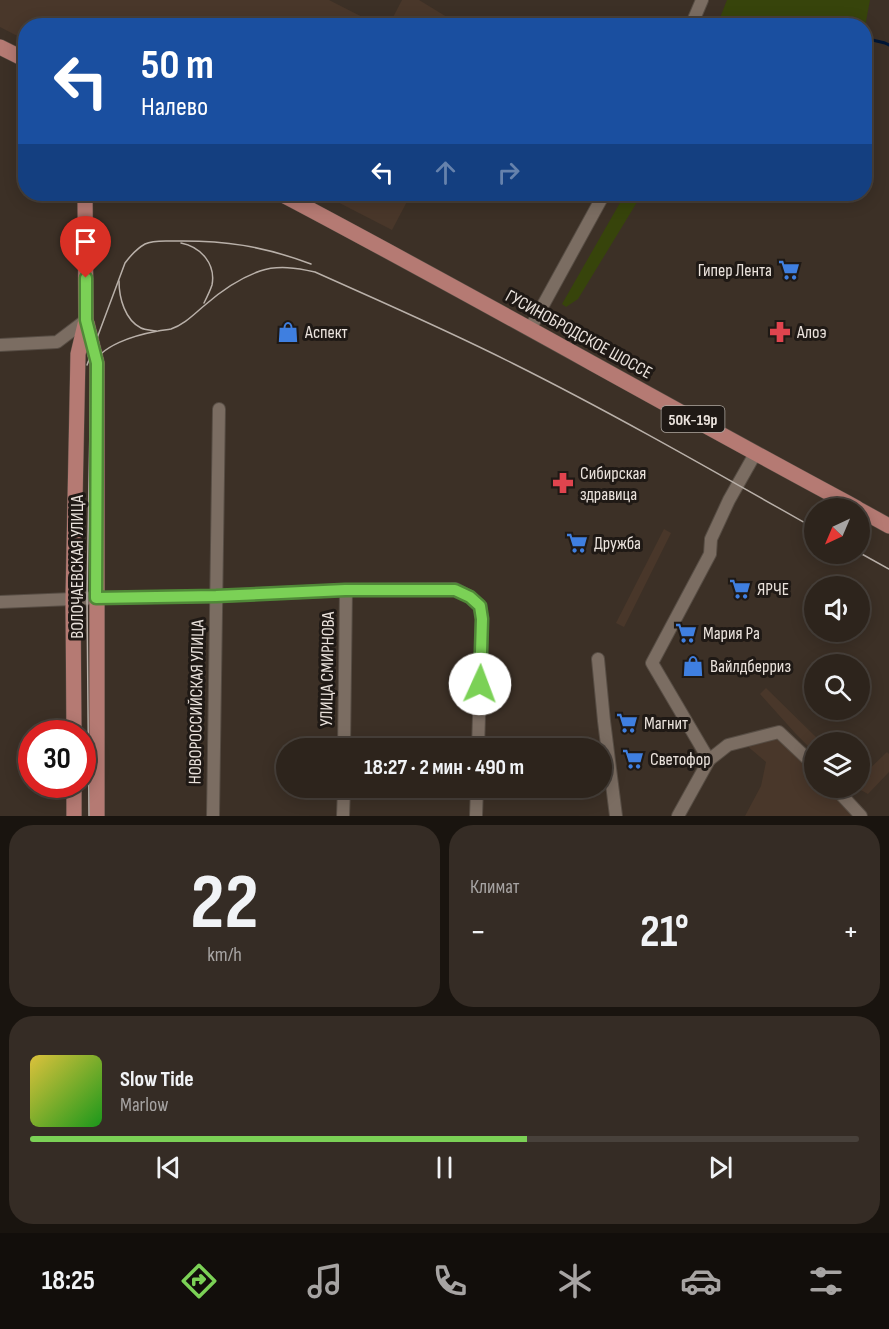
<!DOCTYPE html>
<html lang="ru">
<head>
<meta charset="utf-8">
<style>
	body { margin:0; font-family:"Sofia Sans Condensed",sans-serif; background:#352c25; color:#f1f3f6; height:100vh; display:flex; flex-direction:column; font-size:22px; white-space:nowrap }
	* { box-sizing:border-box; margin:0 }
	p { font-size:20px; color:#a7a4a3 }
	.icon { flex:none; width:33px; height:33px; fill:none; stroke:currentColor; stroke-width:2; stroke-linecap:round; stroke-linejoin:round }
	.map { position:relative; height:816px; overflow:hidden }
	.side { display:flex; flex-direction:column; gap:9px; padding:9px; background:#19140f; flex:1 }
	.side>* { flex:none }
	.hud { position:absolute; left:18px; top:18px; width:854px; height:183px; border-radius:24px; box-shadow:0 3px 15px #0003,0 0 0 2px #48413b; background:#1a4fa0; color:#fff; overflow:hidden }
	.needle { width:39px; rotate:224deg }
	.controls { position:absolute; left:804px; top:498px; display:grid; gap:12px }
	.controls a { display:grid; place-items:center; width:66px; height:66px; border-radius:50%; background:#2d241c; box-shadow:0 3px 15px #0003,0 0 0 2px #48413b; font-size:30px }
	.speed { position:absolute; left:18px; top:720px; display:flex; gap:12px; font-size:30px; font-weight:700; text-align:center }
	.speed>* { display:grid; place-content:center; width:78px; height:78px; border-radius:50%; background:#2d241c; box-shadow:0 3px 15px #0003,0 0 0 2px #48413b; line-height:1 }
	.speed .limit { border:9px solid #d22; background:#fff; color:#111 }
	.pin { position:absolute; display:grid; place-items:center; width:51px; height:51px; color:#fff; margin:-62px -26px; border-radius:50% 50% 50% 0; rotate:-45deg; box-shadow:0 0 6px #0007 }
	.pin .icon { rotate:45deg }
	.me { position:absolute; width:66px; margin:-33px; rotate:2deg; stroke-linejoin:round; filter:drop-shadow(0 0 4px #0008) }
	.turn { display:flex; align-items:center; gap:21px; height:126px; padding:0 24px; font-size:27px }
	.turn .icon { width:78px; height:78px; stroke-width:2.5 }
	.turn b { display:block; font-size:42px; line-height:51px }
	.lanes { display:flex; align-items:center; height:57px; padding:0 24px; background:#0003; justify-content:center; gap:30px; direction:ltr }
	.lanes .off { opacity:.35 }
	.big { font-size:45px; font-weight:700; line-height:1.1 }
	.side .widget { flex:1; display:flex; flex-direction:column; justify-content:center; gap:9px; min-width:0; padding:0 21px; border-radius:24px; background:#352c25 }
	.side .dial { align-items:center; gap:0 }
	.dial b { font-size:78px; line-height:1 }
	.song { display:flex; align-items:center; gap:18px }
	.cover { width:72px; height:72px; border-radius:9px; background:linear-gradient(135deg,hsl(50 70% 55%),hsl(120 70% 35%)) }
	.played { height:6px; border-radius:3px; background:linear-gradient(90deg,#7bd156 60%,#48413b 60%) }
	.keys { display:flex; justify-content:space-around; direction:ltr }
	.heat { display:flex; justify-content:space-between; align-items:center; font-size:33px; direction:ltr }
	.side .tiles { flex:1; display:grid; gap:9px; grid-template-columns:1fr 1fr }
	.widget:last-child { grid-column:span 2 }
	.trip { position:absolute; left:276px; top:738px; width:336px; height:60px; border-radius:30px; background:#2d241c; box-shadow:0 3px 15px #0003,0 0 0 2px #48413b; font-weight:700; line-height:60px; text-align:center }
	.tabs { display:flex; height:96px; justify-content:space-around; align-items:center; background:#120e0b; color:#a7a4a3 }
	.tabs .icon { width:42px; height:42px }
	.tabs .on { color:#7bd156 }
	.tabs b { font-size:27px; color:#f1f3f6 }
	.map>svg:first-child { display:block }
</style>
</head>
<body>
<div class="map">
<svg width="889" height="816" viewBox="0 0 889 816">
	<rect width="100%" height="100%" fill="#3c3026"/>
	<g fill="#49372a">
		<path d="M0,0H329L378,25L26,26L25,40L0,27Z"/>
		<path d="M402,0H419L460,25H389Z"/>
		<path d="M322,194H411L392,230Z"/>
		<path d="M664,529L671,533L624,627L616,623Z"/>
		<path d="M766,688L821,742H814V752L795,733L760,694Z"/>
		<path d="M776,736L814,773V788H828L854,816H745L761,786L766,762L746,745Z"/>
		<path d="M887,752L889,754V772L868,794L857,788H860V774L862,776Z"/>
	</g>
	<g fill="#37440b">
		<path d="M727,0H870L864,32V26L717,25Z"/>
		<path d="M625,194H642L578,299L566,307L562,304Z"/>
	</g>
	<g fill="none" stroke-linecap="round" stroke-linejoin="round">
		<g stroke="#001635" stroke-width="3">
			<path d="M794,19L810,26"/>
			<path d="M864,38L885,43L889,45"/>
		</g>
		<defs>
			<g id="minor">
				<path d="M691,26L702,0"/>
				<path d="M530,329L604,194"/>
				<path d="M0,345L57,342L86,320"/>
				<path d="M755,454L729,500L711,539L710,554L652,663L709,760L728,745L779,732L814,765"/>
				<path d="M0,602L96,598L216,596L346,590L455,589L470,597L480,607L482,619L478,748"/>
				<path d="M598,659L604,721L616,816"/>
				<path d="M344,748L346,590"/>
				<path d="M835,788L861,816"/>
				<path d="M213,816L219,409"/>
				<path d="M343,816L344,788"/>
				<path d="M476,816L477,788"/>
				<path d="M678,816L709,760"/>
			</g>
			<g id="major">
				<path d="M0,47L26,60"/>
				<path d="M281,194C475,296 664,405 857,508"/>
				<path d="M87,323L97,363V816"/>
				<path d="M860,510L889,526"/>
				<path d="M74,734L73,599L78,354L86,320L85,194"/>
				<path d="M74,784V816"/>
			</g>
		</defs>
		<use href="#minor" stroke="#574d44" stroke-width="14"/>
		<use href="#major" stroke="#574d44" stroke-width="16"/>
		<use href="#minor" stroke="#7b6d62" stroke-width="12"/>
		<use href="#major" stroke="#b57a73" stroke-width="15"/>
		<g stroke="#b9b0a9" stroke-width="1.5">
			<path d="M181,243C201,247 216,264 212,285C210,291 207,297 204,303"/>
			<path d="M119,281C119,298 125,320 141,328C145,330 151,330 156,331"/>
			<path d="M87,365L125,263C131,255 136,249 145,244C153,240 164,241 173,241C224,240 263,246 311,264"/>
			<path d="M860,553L889,569"/>
			<path d="M89,816L87,598L91,368C99,345 136,335 158,331C162,330 167,330 171,329C185,324 194,314 205,305C221,291 240,278 260,271C278,265 297,268 315,272C382,302 449,331 514,364C616,415 715,472 814,528"/>
		</g>
	</g>
	<g fill="none" stroke-linecap="round" stroke-linejoin="round">
		<defs>
			<path id="route" d="M86,278V320L97,363L96,598L216,596L345,590H455L470,597L480,606L482,619L480,684"/>
		</defs>
		<use href="#route" stroke="#508838" stroke-width="15"/>
		<use href="#route" stroke="#7bd156" stroke-width="10"/>
	</g>
	<defs>
		<symbol id="supermarket-bare" viewBox="-9 -9 18 18"><path d="M-6-5.5h2.5l.6 2H6L4.5 2H-2.5L-4.4-4H-6ZM-1.5 3.2a1.3 1.3 0 1 0 .1 0ZM3 3.2a1.3 1.3 0 1 0 .1 0Z" fill="#3f7fe0" stroke="#1f1915" stroke-width="2.5" paint-order="stroke"/></symbol>
		<symbol id="shop-bare" viewBox="-9 -9 18 18"><path d="M-5-2.5h2.3a2.7 3.5 0 0 1 5.4 0H5L5.5 6h-11ZM-1.5-2.5h3a1.5 2.3 0 0 0-3 0Z" fill="#3f7fe0" stroke="#1f1915" stroke-width="2.5" paint-order="stroke"/></symbol>
		<symbol id="pharmacy-bare" viewBox="-9 -9 18 18"><path d="M-2-6h4v4h4v4h-4v4h-4v-4h-4v-4h4Z" fill="#e0444e" stroke="#1f1915" stroke-width="2.5" paint-order="stroke"/></symbol>
	</defs>
	<g fill-rule="evenodd">
		<use href="#supermarket-bare" x="774" y="255" width="30" height="30"/>
		<use href="#shop-bare" x="273" y="317" width="30" height="30"/>
		<use href="#pharmacy-bare" x="765" y="317" width="30" height="30"/>
		<use href="#pharmacy-bare" x="548" y="468" width="30" height="30"/>
		<use href="#supermarket-bare" x="562" y="528" width="30" height="30"/>
		<use href="#supermarket-bare" x="725" y="574" width="30" height="30"/>
		<use href="#supermarket-bare" x="671" y="618" width="30" height="30"/>
		<use href="#shop-bare" x="678" y="651" width="30" height="30"/>
		<use href="#supermarket-bare" x="612" y="708" width="30" height="30"/>
		<use href="#supermarket-bare" x="618" y="744" width="30" height="30"/>
	</g>
	<g text-anchor="middle" stroke-width="6" stroke-linejoin="round" paint-order="stroke">
		<rect fill="#1f1915" stroke="#ada6a0" stroke-width="1.5" x="661.5" y="406" width="63" height="26" rx="4.5"/>
		<g font-size="16" font-weight="bold" fill="#eae2dc">
			<text x="693" y="425">50К-19р</text>
		</g>
		<g font-size="18" fill="#eae2dc" stroke="#1f1915" text-anchor="start">
			<text x="772" y="276" text-anchor="end">Гипер Лента</text>
			<text x="305" y="338">Аспект</text>
			<text x="797" y="338">Алоэ</text>
			<text x="580" y="479">Сибирская<tspan x="580" dy="21">здравица</tspan></text>
			<text x="594" y="549">Дружба</text>
			<text x="757" y="595">ЯРЧЕ</text>
			<text x="703" y="639">Мария Ра</text>
			<text x="710" y="672">Вайлдберриз</text>
			<text x="644" y="729">Магнит</text>
			<text x="650" y="765">Светофор</text>
		</g>
		<g font-size="18" fill="#eae2dc" stroke="#1f1915">
			<text transform="translate(579 334) rotate(29)" y="6">ГУСИНОБРОДСКОЕ ШОССЕ</text>
			<text transform="translate(77 567) rotate(-90)" y="6">ВОЛОЧАЕВСКАЯ УЛИЦА</text>
			<text transform="translate(327 669) rotate(-89)" y="6">УЛИЦА СМИРНОВА</text>
			<text transform="translate(196 702) rotate(-89)" y="6">НОВОРОССИЙСКАЯ УЛИЦА</text>
		</g>
	</g>
</svg>
<div class="controls">
<a><svg class="needle" viewBox="-14 -14 28 28"><path d="M0-13l5 13h-10z" fill="#e53935"/><path d="M0 13l5-13h-10z" fill="#a7a4a3"/></svg></a>
<a><svg class="icon" aria-label="sound" viewBox="0 0 24 24"><path d="M4 9h4l5-4v14l-5-4H4zM17 9q2 3 0 6"/></svg></a>
<a><svg class="icon" aria-label="search" viewBox="0 0 24 24"><circle cx="10" cy="10" r="6"/><path d="M15 15l6 6"/></svg></a>
<a><svg class="icon" aria-label="layers" viewBox="0 0 24 24"><path d="M12 4l9 5-9 5-9-5zM3 14l9 5 9-5"/></svg></a>
</div>
<div class="speed"><div class="limit">30</div></div>
<div class="pin" style="left:86px;top:278px;background:#d93025"><svg class="icon" aria-label="arrive" viewBox="0 0 24 24"><path d="M6 21V4h12l-3 4 3 4H6"/></svg></div>
<svg class="me" style="left:480px;top:684px" viewBox="-20 -20 40 40"><circle r="19" fill="#fff"/><path d="M0-13L10 11 0 6-10 11z" fill="#7bd156"/></svg>
<div class="trip">18:27 · 2 мин · 490 m</div>
<div class="hud">
<div class="turn"><svg class="icon" aria-label="left" viewBox="0 0 24 24"><path d="M17 20v-9H6M10 6l-5 5 5 5"/></svg><div><b>50 m</b>Налево</div></div>
<div class="lanes"><svg class="icon" aria-label="left" viewBox="0 0 24 24"><path d="M17 20v-9H6M10 6l-5 5 5 5"/></svg><svg class="icon off" aria-label="ahead" viewBox="0 0 24 24"><path d="M12 20V5M6 11l6-6 6 6"/></svg><svg class="icon off" aria-label="right" viewBox="0 0 24 24"><path d="M7 20v-9h11M14 6l5 5-5 5"/></svg></div>
</div>
</div>
<section class="side">
<div class="tiles">
<div class="widget dial"><b>22</b><p>km/h</p></div>
<div class="widget"><p>Климат</p>
<div class="heat"><a>−</a><b class="big">21°</b><a>+</a></div>
</div>
<div class="widget">
<div class="song"><i class="cover"></i><div><b>Slow Tide</b><p>Marlow</p></div></div>
<div class="played"></div>
<div class="keys"><svg class="icon" aria-label="previous" viewBox="0 0 24 24"><path d="M18 5L8 12l10 7zM5 5v14"/></svg><svg class="icon" aria-label="pause" viewBox="0 0 24 24"><path d="M8 5v14M16 5v14"/></svg><svg class="icon" aria-label="next" viewBox="0 0 24 24"><path d="M6 5l10 7-10 7zM19 5v14"/></svg></div>
</div>
</div>
</section>
<nav class="tabs">
<b>18:25</b>
<svg class="icon on" aria-label="directions" viewBox="0 0 24 24"><path d="M12 3l9 9-9 9-9-9zM9 14v-3h6M13 9l2 2-2 2"/></svg>
<svg class="icon" aria-label="music" viewBox="0 0 24 24"><path d="M9 18V5l10-2v13"/><circle cx="6" cy="18" r="3"/><circle cx="16" cy="16" r="3"/></svg>
<svg class="icon" aria-label="phone" viewBox="0 0 24 24"><path d="M5 4h4l2 5-3 2q2 4 5 5l2-3 5 2v4C11 20 4 13 5 4z"/></svg>
<svg class="icon" aria-label="climate" viewBox="0 0 24 24"><path d="M12 3v18M4 7l16 10M4 17L20 7"/></svg>
<svg class="icon" aria-label="car" viewBox="0 0 24 24"><path d="M5 17H2v-5l4-1 3-4h7l3 4 3 1v5h-3M9 17h6M6 11h13"/><circle cx="7" cy="17" r="2"/><circle cx="17" cy="17" r="2"/></svg>
<svg class="icon" aria-label="filters" viewBox="0 0 24 24"><path d="M4 7h16M4 17h16"/><circle cx="9" cy="7" r="2"/><circle cx="15" cy="17" r="2"/></svg>
</nav>
</body>
</html>
